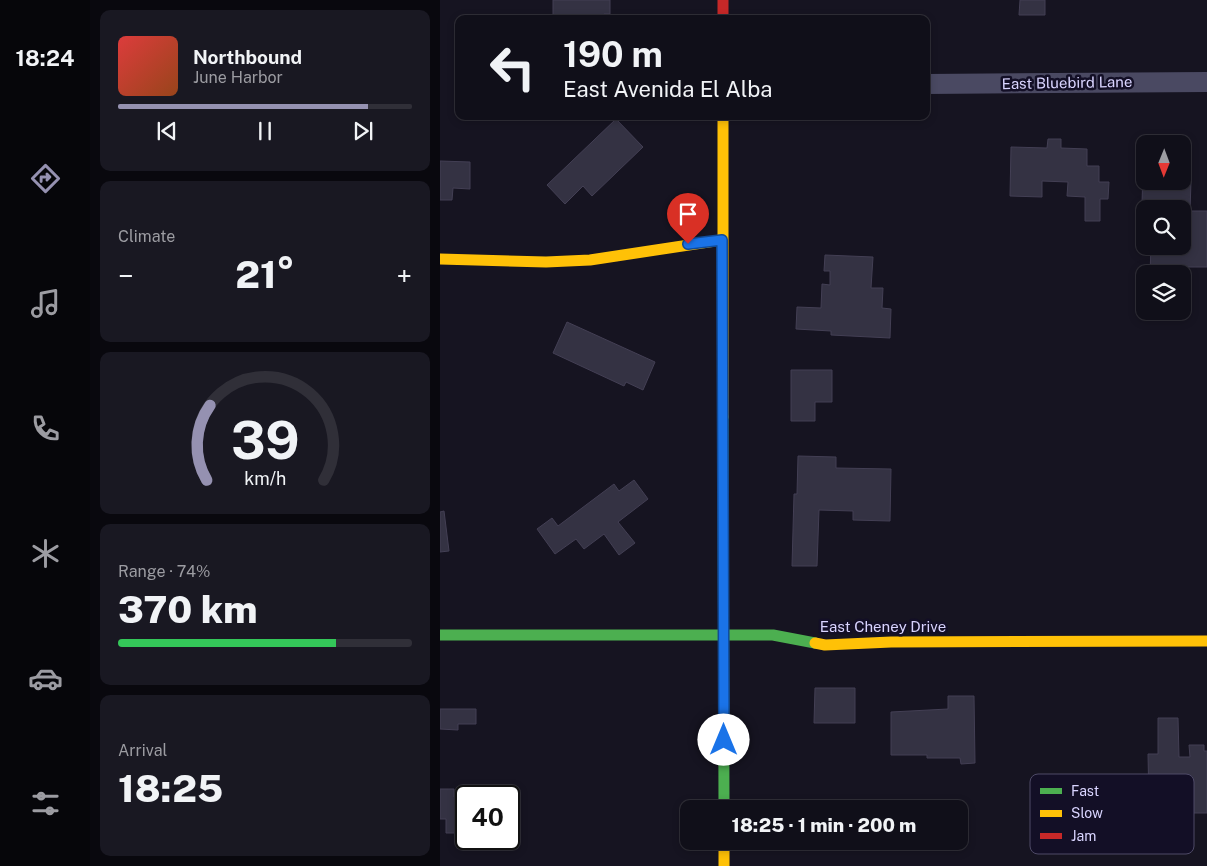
<!DOCTYPE html>
<html lang="en">
<head>
<meta charset="utf-8">
<style>
	body { margin:0; font-family:"Public Sans",sans-serif; background:#191822; color:#f1f3f6; height:100vh; display:flex; flex-direction:column; font-size:19px; white-space:nowrap }
	* { box-sizing:border-box; margin:0 }
	p { font-size:16px; color:#9c9ca2 }
	.icon { flex:none; width:28px; height:28px; fill:none; stroke:currentColor; stroke-width:2; stroke-linecap:round; stroke-linejoin:round }
	.map { position:relative; flex:1; overflow:hidden }
	.drawer { display:flex; flex-direction:column; gap:10px; padding:10px; background:#09080e; width:350px }
	.drawer>* { flex:none }
	.hud { position:absolute; left:15px; top:15px; width:475px; height:105px; border-radius:10px; box-shadow:0 2px 8px #0003,0 0 0 1px #302f38; background:#100f19; color:#f1f3f6; overflow:hidden }
	.needle { width:32px; rotate:181deg }
	.controls { position:absolute; left:696px; top:135px; display:grid; gap:10px }
	.controls a { display:grid; place-items:center; width:55px; height:55px; border-radius:10px; background:#100f19; box-shadow:0 2px 8px #0003,0 0 0 1px #302f38; font-size:25px }
	.speed { position:absolute; left:15px; top:785px; display:flex; gap:10px; font-size:25px; font-weight:700; text-align:center }
	.speed>* { display:grid; place-content:center; width:65px; height:65px; border-radius:50%; background:#100f19; box-shadow:0 2px 8px #0003,0 0 0 1px #302f38; line-height:1 }
	.speed .limit { border:2px solid #111; border-radius:8px; background:#fff; color:#111 }
	.pin { position:absolute; display:grid; place-items:center; width:42px; height:42px; color:#fff; margin:-51px -21px; border-radius:50% 50% 50% 0; rotate:-45deg; box-shadow:0 0 5px #0007 }
	.pin .icon { rotate:45deg }
	.me { position:absolute; width:55px; margin:-28px; rotate:0deg; stroke-linejoin:round; filter:drop-shadow(0 0 4px #0008) }
	.turn { display:flex; align-items:center; gap:18px; height:105px; padding:0 25px; font-size:22px }
	.turn .icon { width:65px; height:65px; stroke-width:2.5 }
	.turn b { display:block; font-size:35px; line-height:42px }
	.big { font-size:38px; font-weight:800; line-height:1.1 }
	.drawer .card { flex:1; display:flex; flex-direction:column; justify-content:center; gap:8px; min-width:0; padding:0 18px; border-radius:10px; background:#191822 }
	.drawer .dial { align-items:center; gap:0 }
	.dial svg { height:130px; overflow:visible; fill:none; stroke:#302f38; stroke-width:7; stroke-linecap:round; text-anchor:middle }
	.dial text { fill:#f1f3f6; stroke:none }
	.song { display:flex; align-items:center; gap:15px }
	.cover { width:60px; height:60px; border-radius:8px; background:linear-gradient(135deg,hsl(0 70% 55%),hsl(20 70% 35%)) }
	.played { height:5px; border-radius:2px; background:linear-gradient(90deg,#9591b1 85%,#302f38 85%) }
	.keys { display:flex; justify-content:space-around; direction:ltr }
	.heat { display:flex; justify-content:space-between; align-items:center; font-size:28px; direction:ltr }
	.charge { height:8px; border-radius:4px; background:linear-gradient(90deg,#34c759 74%,#302f38 0) }
	.trip { position:absolute; left:240px; top:800px; width:288px; height:50px; border-radius:10px; background:#100f19; box-shadow:0 2px 8px #0003,0 0 0 1px #302f38; font-weight:800; line-height:50px; text-align:center }
	main { display:flex; flex:1; min-height:0 }
	.tab-bar { display:flex; flex-direction:column; width:90px; justify-content:space-around; align-items:center; background:#06060a; color:#9c9ca2 }
	.tab-bar .icon { width:35px; height:35px }
	.tab-bar .on { color:#9591b1 }
	.tab-bar b { font-size:22px; color:#f1f3f6 }
	.map>svg:first-child { display:block }
</style>
</head>
<body>
<main>
<nav class="tab-bar">
<b>18:24</b>
<svg class="icon on" aria-label="directions" viewBox="0 0 24 24"><path d="M12 3l9 9-9 9-9-9zM9 14v-3h6M13 9l2 2-2 2"/></svg>
<svg class="icon" aria-label="music" viewBox="0 0 24 24"><path d="M9 18V5l10-2v13"/><circle cx="6" cy="18" r="3"/><circle cx="16" cy="16" r="3"/></svg>
<svg class="icon" aria-label="phone" viewBox="0 0 24 24"><path d="M5 4h4l2 5-3 2q2 4 5 5l2-3 5 2v4C11 20 4 13 5 4z"/></svg>
<svg class="icon" aria-label="climate" viewBox="0 0 24 24"><path d="M12 3v18M4 7l16 10M4 17L20 7"/></svg>
<svg class="icon" aria-label="car" viewBox="0 0 24 24"><path d="M5 17H2v-5l4-1 3-4h7l3 4 3 1v5h-3M9 17h6M6 11h13"/><circle cx="7" cy="17" r="2"/><circle cx="17" cy="17" r="2"/></svg>
<svg class="icon" aria-label="filters" viewBox="0 0 24 24"><path d="M4 7h16M4 17h16"/><circle cx="9" cy="7" r="2"/><circle cx="15" cy="17" r="2"/></svg>
</nav>
<section class="drawer">
<div class="card">
<div class="song"><i class="cover"></i><div><b>Northbound</b><p>June Harbor</p></div></div>
<div class="played"></div>
<div class="keys"><svg class="icon" aria-label="previous" viewBox="0 0 24 24"><path d="M18 5L8 12l10 7zM5 5v14"/></svg><svg class="icon" aria-label="pause" viewBox="0 0 24 24"><path d="M8 5v14M16 5v14"/></svg><svg class="icon" aria-label="next" viewBox="0 0 24 24"><path d="M6 5l10 7-10 7zM19 5v14"/></svg></div>
</div>
<div class="card"><p>Climate</p>
<div class="heat"><a>−</a><b class="big">21°</b><a>+</a></div>
</div>
<div class="card dial"><svg viewBox="0 0 100 80">
<path d="M14 69A42 42 0 1 1 86 69"/>
<path d="M14 69A42 42 0 0 1 16 23" stroke="#9591b1"/>
<text x="50" y="56" font-size="32" font-weight="700">39</text>
<text x="50" y="72" font-size="11">km/h</text>
</svg></div>
<div class="card"><p>Range · 74%</p><b class="big">370 km</b><div class="charge"></div></div>
<div class="card"><p>Arrival</p><b class="big">18:25</b></div>
</section>
<div class="map">
<svg width="767" height="866" viewBox="0 0 767 866">
	<rect width="100%" height="100%" fill="#161421"/>
	<g fill="#343243" stroke="#433f54">
		<path d="M113,0H170V14H164V19H98V15H113Z"/>
		<path d="M580,0H605V15H579Z"/>
		<path d="M176,119L203,147L152,196L143,186L125,204L107,185Z"/>
		<path d="M608,139H621V148L647,149V166H659V182H669L668,199H660V221H645V197L627,196L628,182L602,181V197L570,196L571,147L607,148Z"/>
		<path d="M0,161L30,162V189L13,188L12,200H0Z"/>
		<path d="M703,172L705,181H751L750,211H767V267H742V274H710L711,246H742V209H712V204L702,203Z"/>
		<path d="M385,255L433,257L431,288H443L442,308L451,309L450,338L391,335V331L356,329L357,307L381,308L382,284L390,285V271H384Z"/>
		<path d="M127,322L215,362L203,390L186,382L184,386L113,353Z"/>
		<path d="M351,370H392V402H375V421H351Z"/>
		<path d="M358,456L396,457V468L451,469L450,521L413,520V511L379,510L377,566H352L354,494H357Z"/>
		<path d="M194,480L208,499L178,522L195,543L179,555L164,534L144,549L136,539L115,554L97,529L112,518L118,526L174,484L179,491Z"/>
		<path d="M4,511L9,551L0,552V512Z"/>
		<path d="M375,688H415V723H374Z"/>
		<path d="M508,696H534L535,763L521,764L520,758H487V755H451V712L508,709Z"/>
		<path d="M0,709H36V724H18V730L0,729Z"/>
		<path d="M718,718H738L739,757H750L749,745H764V751H767V813H735V803H709L708,754H718Z"/>
		<path d="M0,789H14V797L26,798V833H6V819H0Z"/>
	</g>
	<g fill="none" stroke-linecap="round" stroke-linejoin="round">
		<path stroke="#4a4962" stroke-width="20" d="M486,84L767,82"/>
		<g stroke="#4caf50" stroke-width="11">
			<path d="M283,417L284,809"/>
			<path d="M0,635H333L375,643"/>
		</g>
		<g stroke="#ffc107" stroke-width="11">
			<path d="M283,116V417"/>
			<path d="M0,259L106,262L150,260L282,240"/>
			<path d="M375,643L385,645L451,642L767,641"/>
			<path d="M284,841V866"/>
		</g>
		<path stroke="#c62828" stroke-width="11" d="M283,0V19"/>
	</g>
	<g fill="none" stroke-linecap="round" stroke-linejoin="round">
		<defs>
			<path id="route" d="M248,244L282,240L284,740"/>
		</defs>
		<use href="#route" stroke="#114b97" stroke-width="12"/>
		<use href="#route" stroke="#1a73e8" stroke-width="9"/>
	</g>
	<g text-anchor="middle" stroke-width="5" stroke-linejoin="round" paint-order="stroke">
		<g font-size="15" fill="#d9d4ff" stroke="#130f26">
			<text transform="translate(627 83) rotate(-1)" y="5">East Bluebird Lane</text>
			<text x="443" y="632">East Cheney Drive</text>
		</g>
	</g>
	<rect x="590" y="774" width="164" height="80" rx="8" fill="#130f26" stroke="#4e4a67" stroke-width="1"/>
	<rect x="600" y="788" width="22" height="6" fill="#4caf50"/>
	<rect x="600" y="810" width="22" height="7" fill="#ffc107"/>
	<rect x="600" y="833" width="22" height="6" fill="#c62828"/>
	<g font-size="14" fill="#d9d4ff">
		<text x="631" y="796">Fast</text>
		<text x="631" y="818">Slow</text>
		<text x="631" y="841">Jam</text>
	</g>
</svg>
<div class="controls">
<a><svg class="needle" viewBox="-14 -14 28 28"><path d="M0-13l5 13h-10z" fill="#e53935"/><path d="M0 13l5-13h-10z" fill="#9c9ca2"/></svg></a>
<a><svg class="icon" aria-label="search" viewBox="0 0 24 24"><circle cx="10" cy="10" r="6"/><path d="M15 15l6 6"/></svg></a>
<a><svg class="icon" aria-label="layers" viewBox="0 0 24 24"><path d="M12 4l9 5-9 5-9-5zM3 14l9 5 9-5"/></svg></a>
</div>
<div class="speed"><div class="limit">40</div></div>
<div class="pin" style="left:248px;top:244px;background:#d93025"><svg class="icon" aria-label="arrive" viewBox="0 0 24 24"><path d="M6 21V4h12l-3 4 3 4H6"/></svg></div>
<svg class="me" style="left:284px;top:740px" viewBox="-20 -20 40 40"><circle r="19" fill="#fff"/><path d="M0-13L10 11 0 6-10 11z" fill="#1a73e8"/></svg>
<div class="trip">18:25 · 1 min · 200 m</div>
<div class="hud">
<div class="turn"><svg class="icon" aria-label="left" viewBox="0 0 24 24"><path d="M17 20v-9H6M10 6l-5 5 5 5"/></svg><div><b>190 m</b>East Avenida El Alba</div></div>
</div>
</div>
</main>
</body>
</html>
